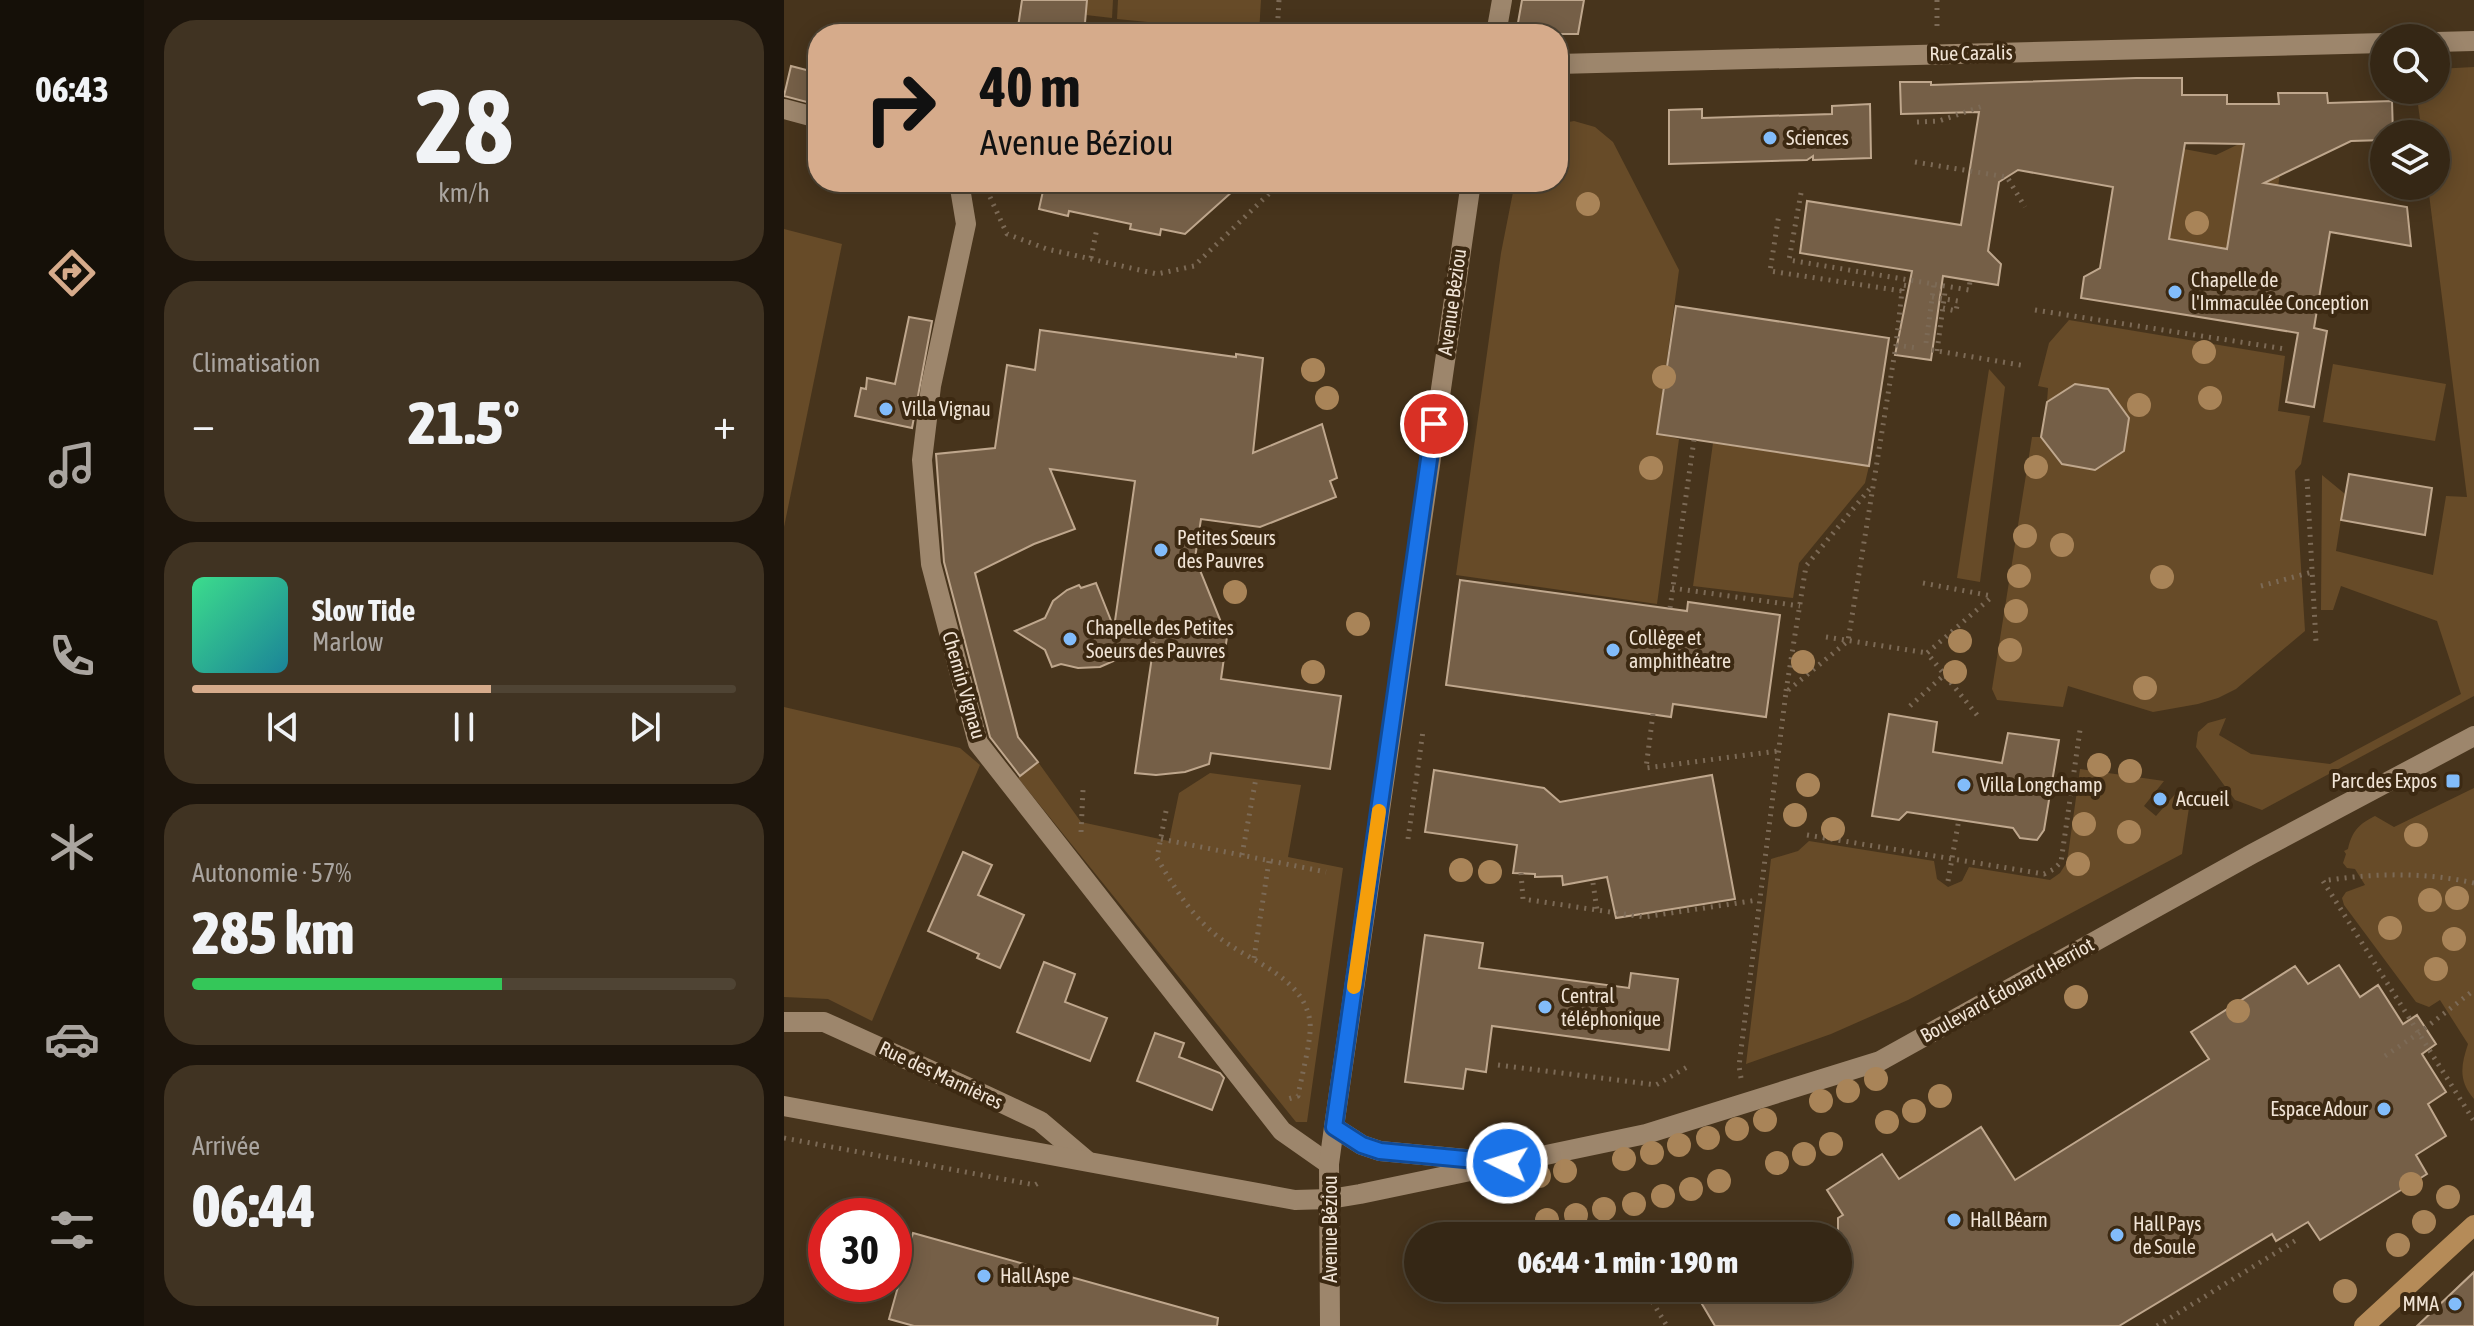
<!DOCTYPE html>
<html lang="fr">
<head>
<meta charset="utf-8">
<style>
	body { margin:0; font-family:"Asap Condensed",sans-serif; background:#403322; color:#f1f3f6; height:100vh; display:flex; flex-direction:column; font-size:30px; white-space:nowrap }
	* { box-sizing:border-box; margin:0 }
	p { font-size:26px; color:#aaa5a0 }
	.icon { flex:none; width:44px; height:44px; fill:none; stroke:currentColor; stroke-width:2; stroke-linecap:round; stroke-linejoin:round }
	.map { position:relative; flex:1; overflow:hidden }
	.panel { display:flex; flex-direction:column; gap:20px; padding:20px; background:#1d150c; width:640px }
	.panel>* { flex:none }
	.guide { position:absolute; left:24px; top:24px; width:760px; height:168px; border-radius:32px; box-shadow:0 4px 20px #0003,0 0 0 2px #4f4434; background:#d6ab8b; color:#111; overflow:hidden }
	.fabs { position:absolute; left:1586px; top:24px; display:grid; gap:16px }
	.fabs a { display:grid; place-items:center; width:80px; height:80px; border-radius:50%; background:#352715; box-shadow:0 4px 20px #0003,0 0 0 2px #4f4434; font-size:40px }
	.speed { position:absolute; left:24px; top:1198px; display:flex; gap:16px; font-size:40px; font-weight:700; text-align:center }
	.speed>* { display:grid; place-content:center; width:104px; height:104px; border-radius:50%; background:#352715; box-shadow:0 4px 20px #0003,0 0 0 2px #4f4434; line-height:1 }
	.speed .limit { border:12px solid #d22; background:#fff; color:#111 }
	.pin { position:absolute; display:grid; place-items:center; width:68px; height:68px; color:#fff; margin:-34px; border:4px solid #fff; border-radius:50%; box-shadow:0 2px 8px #0007 }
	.me { position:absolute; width:88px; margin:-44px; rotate:275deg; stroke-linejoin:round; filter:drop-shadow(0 0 6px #0008) }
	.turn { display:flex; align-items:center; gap:28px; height:168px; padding:0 40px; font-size:36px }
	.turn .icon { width:104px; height:104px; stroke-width:2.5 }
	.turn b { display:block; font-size:56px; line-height:68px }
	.big { font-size:60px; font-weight:800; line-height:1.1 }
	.panel .widget { flex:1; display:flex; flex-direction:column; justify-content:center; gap:12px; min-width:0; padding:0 28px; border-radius:32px; background:#403322 }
	.panel .dial { align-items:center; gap:0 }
	.dial b { font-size:104px; line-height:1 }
	.song { display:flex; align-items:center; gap:24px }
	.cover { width:96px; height:96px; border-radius:12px; background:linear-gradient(135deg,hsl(150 70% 55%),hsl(190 70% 35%)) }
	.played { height:8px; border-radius:4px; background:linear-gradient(90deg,#d6ab8b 55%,#4f4434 55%) }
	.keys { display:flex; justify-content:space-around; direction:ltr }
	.heat { display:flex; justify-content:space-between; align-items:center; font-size:44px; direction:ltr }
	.charge { height:12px; border-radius:6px; background:linear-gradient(90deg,#34c759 57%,#4f4434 0) }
	.trip { position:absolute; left:620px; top:1222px; width:448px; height:80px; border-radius:40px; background:#352715; box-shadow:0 4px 20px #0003,0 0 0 2px #4f4434; font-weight:800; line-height:80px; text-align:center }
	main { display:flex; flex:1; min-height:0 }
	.menu { display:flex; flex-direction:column; width:144px; justify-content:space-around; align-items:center; background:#151008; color:#aaa5a0 }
	.menu .icon { width:56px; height:56px }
	.menu .current { color:#d6ab8b }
	.menu b { font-size:36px; color:#f1f3f6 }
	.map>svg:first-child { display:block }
</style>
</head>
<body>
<main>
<nav class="menu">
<b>06:43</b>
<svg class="icon current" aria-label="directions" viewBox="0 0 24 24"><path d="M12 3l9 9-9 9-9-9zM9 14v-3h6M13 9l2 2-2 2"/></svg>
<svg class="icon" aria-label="music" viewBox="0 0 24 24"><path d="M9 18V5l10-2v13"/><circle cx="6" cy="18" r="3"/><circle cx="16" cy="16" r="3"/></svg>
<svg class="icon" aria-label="phone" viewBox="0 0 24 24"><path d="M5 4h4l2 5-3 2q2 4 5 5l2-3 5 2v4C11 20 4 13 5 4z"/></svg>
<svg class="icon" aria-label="climate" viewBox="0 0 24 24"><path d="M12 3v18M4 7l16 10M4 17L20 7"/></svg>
<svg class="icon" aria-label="car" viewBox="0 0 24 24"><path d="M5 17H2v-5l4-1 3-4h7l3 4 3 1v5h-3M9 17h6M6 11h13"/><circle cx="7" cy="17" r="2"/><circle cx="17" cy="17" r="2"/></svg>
<svg class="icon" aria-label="filters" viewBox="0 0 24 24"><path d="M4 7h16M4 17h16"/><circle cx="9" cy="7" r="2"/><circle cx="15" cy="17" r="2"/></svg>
</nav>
<section class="panel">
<div class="widget dial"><b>28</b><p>km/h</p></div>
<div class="widget"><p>Climatisation</p>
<div class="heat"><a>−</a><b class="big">21.5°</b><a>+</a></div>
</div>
<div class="widget">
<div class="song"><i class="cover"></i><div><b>Slow Tide</b><p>Marlow</p></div></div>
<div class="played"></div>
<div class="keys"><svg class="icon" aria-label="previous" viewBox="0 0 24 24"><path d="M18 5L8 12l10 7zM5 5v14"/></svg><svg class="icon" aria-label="pause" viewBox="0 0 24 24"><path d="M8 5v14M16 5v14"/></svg><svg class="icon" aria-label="next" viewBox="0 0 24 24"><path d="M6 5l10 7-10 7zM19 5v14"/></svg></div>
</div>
<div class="widget"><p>Autonomie · 57%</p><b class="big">285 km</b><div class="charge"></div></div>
<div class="widget"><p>Arrivée</p><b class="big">06:44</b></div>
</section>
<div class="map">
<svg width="1690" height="1326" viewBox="0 0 1690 1326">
	<rect width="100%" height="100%" fill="#47341c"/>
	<g fill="#674b28">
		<path d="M303,0H329L328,18L302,15Z"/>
		<path d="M334,0H477L475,33L333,19Z"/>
		<path d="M1690,67V696L1478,810L1451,800L1412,747L1414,732L1424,723L1442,718L1435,735L1467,754L1546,764L1677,694L1653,621L1557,586L1549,610H1537L1538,475L1561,494L1552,551L1649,575L1662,496L1683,497L1644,186H1652V134H1638L1632,90H1652V69Z"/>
		<path d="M790,121L811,127L829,142L895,270L873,434L895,439L873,604L672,575L717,253L731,182H774V124Z"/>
		<path d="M1457,143H1475L1499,153L1494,187L1454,181L1448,215L1500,259L1381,238L1400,149L1432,155Z"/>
		<path d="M0,229L58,244L0,527Z"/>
		<path d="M1285,320L1501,356L1494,411L1526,416L1517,464L1511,471L1521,631L1452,689L1434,698L1414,704L1369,712L1284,686L1279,707L1213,700L1208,689L1248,437H1257L1278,464L1311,470L1340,451L1345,418L1325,389L1291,384L1263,402L1264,388L1254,386L1265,343Z"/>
		<path d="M1549,364L1662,384L1651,441L1539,422Z"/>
		<path d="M1205,369L1221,387L1196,582L1173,578Z"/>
		<path d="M929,443L1085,466L1081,483L1015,563L1009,598L909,586Z"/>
		<path d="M0,707L176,748L196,765L88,1021L44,999L0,997Z"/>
		<path d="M254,762L297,822L385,841L395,793L426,773L517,785L504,857L559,868L523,1122H512L234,778Z"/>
		<path d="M1296,769L1380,781L1360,806L1372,816L1393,792L1406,801L1398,854L1124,1000L1047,1034L962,1064L987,859L1014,851L1025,841L1150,861L1153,879L1164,887L1178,881L1185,867L1266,880L1276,873L1283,862Z"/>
		<path d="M1690,788V1099C1674,1081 1677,1065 1684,1044L1656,1000L1645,1007L1632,1002L1560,905L1558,898L1562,892L1581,885L1571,869L1563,868L1559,863L1562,854L1560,851L1564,849C1568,831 1575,824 1591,816L1610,827Z"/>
	</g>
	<g fill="#755f47" stroke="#bfa78d" stroke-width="2" fill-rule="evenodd">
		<path d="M238,0H303L300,34H233Z"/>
		<path d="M738,0H800L794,34H732Z"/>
		<path d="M7,66L34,73V105L0,96Z"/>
		<path d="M1352,78H1398V95H1443V104H1495L1494,93H1543L1544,103L1608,101L1609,134H1600V140L1567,141L1480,183L1623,207L1627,246L1546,232L1530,328L1543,331L1530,407L1502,402L1514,333L1297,298L1300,277L1316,268L1329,187L1234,170L1215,182L1204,251L1217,264L1214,285L1159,276L1147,360L1111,355L1128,271L1016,253L1023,201L1177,225L1195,112L1117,114L1116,82H1147V85ZM1401,143L1460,144L1443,249L1385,239Z"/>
		<path d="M1086,104L1087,158L1029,160V156L1023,160L885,164V110L918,109V118L1048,114V106Z"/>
		<path d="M261,182H459L401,234L377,229L376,235L346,229L347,224L285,211L284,216L255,209Z"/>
		<path d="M892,306L1105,338L1085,466L873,434Z"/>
		<path d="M125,317L148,321L128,428L71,416L77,388L82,389L83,378L111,384Z"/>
		<path d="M256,330L452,357V354L479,358L469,453L538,424L553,478L546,481L552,497L476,527L417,519L411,558L443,637L437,679L557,696L546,769L427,753L425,764L401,772L372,775L351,773L370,643L316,667L294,668L277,664L268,667L261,650L231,631L261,618L269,601L283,590L295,585L297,588L312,583L330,628L351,481L266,469L291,529L250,544L191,573L234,737L254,762L236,776L206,737L160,562L152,454L211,448L223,365L251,370Z"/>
		<path d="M1291,384L1324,389L1345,418L1340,451L1311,470L1278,464L1257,437L1263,402Z"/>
		<path d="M1565,474L1648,488L1641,535L1557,520Z"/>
		<path d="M676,580L903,611L904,602L996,615L982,717L889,704L887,717L662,685Z"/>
		<path d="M1105,714L1153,722L1149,752L1218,763L1224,733L1275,740L1260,830L1253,840L1236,838L1229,828L1123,812L1115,820L1088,816Z"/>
		<path d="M650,770L760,788L776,802L928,775L951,899L832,918L823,877L779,885L778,876L751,877V874L729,873L733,845L641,832Z"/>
		<path d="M179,852L208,865L194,895L240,915L216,968L193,958L195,954L144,931Z"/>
		<path d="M641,935L699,943L695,968L845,988L847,973L894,979L885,1050L708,1026L702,1072L682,1069L679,1089L621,1082Z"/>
		<path d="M260,962L291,974L281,1002L323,1018L306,1061L233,1032Z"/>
		<path d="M1555,965L1576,997L1594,985L1619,1024L1633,1015L1652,1044L1638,1054L1662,1092L1644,1104L1662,1136L1632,1155L1643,1174L1536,1240L1524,1222L1492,1241L1488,1234L1335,1326H931L918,1304L943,1288H1054V1218L1059,1215L1043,1190L1098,1154L1115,1179L1197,1127L1231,1180L1425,1059L1407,1032L1511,966L1524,984Z"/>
		<path d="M371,1033L400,1043L395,1057L436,1073L440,1078L428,1110L353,1081Z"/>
		<path d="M129,1233L434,1318L433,1326H130L105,1319Z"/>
		<path d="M1690,1272V1326H1633Z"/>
	</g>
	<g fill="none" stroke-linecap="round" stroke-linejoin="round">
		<g stroke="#7c6a56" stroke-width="5" stroke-dasharray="2 6" stroke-linecap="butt">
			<path d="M1153,0V29"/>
			<path d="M493,34L495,0"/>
			<path d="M1133,122L1155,121L1202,105"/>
			<path d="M1131,162L1223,177L1241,207"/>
			<path d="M1017,193L1005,260L1185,290L1186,281"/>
			<path d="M206,197L223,234L263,249L373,274L410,266L496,183"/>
			<path d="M307,258L313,228"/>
			<path d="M1118,291V285L1125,286"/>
			<path d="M1148,297L1174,301L1172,311L1159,308"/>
			<path d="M1251,310L1501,349"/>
			<path d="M1142,343L1150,284"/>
			<path d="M1112,345L1133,348"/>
			<path d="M1148,350L1242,366"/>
			<path d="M1153,351L1161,292L1156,291"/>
			<path d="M1523,479L1532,642"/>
			<path d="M1139,583L1208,596"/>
			<path d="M1477,586L1528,572"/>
			<path d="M888,588L1016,606"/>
			<path d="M886,608L910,440"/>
			<path d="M1042,637L1143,653"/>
			<path d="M1002,691L1022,566L1088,486"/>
			<path d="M1126,706L1160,675"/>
			<path d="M869,714L862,768L994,751"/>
			<path d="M1193,715L1143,653L1209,596"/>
			<path d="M382,811L373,858C390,887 406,914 433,936C464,961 520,976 526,1022C528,1039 517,1078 514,1096L504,1099"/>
			<path d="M297,832L299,790"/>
			<path d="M1023,835L1260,874L1270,869L1277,862L1296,730"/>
			<path d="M377,839L542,872"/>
			<path d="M624,839L639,731"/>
			<path d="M458,855L472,778"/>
			<path d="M737,873L739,899L860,917L974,900"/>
			<path d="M1164,881L1175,819"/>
			<path d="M809,883L813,910"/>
			<path d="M1690,883C1641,872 1588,873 1539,881L1690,1121"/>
			<path d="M470,958L485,861"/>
			<path d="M1601,1056L1635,1033L1690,990"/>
			<path d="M714,1065L872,1085L905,1066"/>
			<path d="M957,1078L955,1066L1002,692L1064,641L1112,345L1118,291L986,271L995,214"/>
			<path d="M0,1138L251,1185L258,1181"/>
			<path d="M860,1288L883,1326"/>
			<path d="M1373,1326L1514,1239"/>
		</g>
		<g stroke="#9d866c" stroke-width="20">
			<path d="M712,34L718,0"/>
			<path d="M1652,42L1690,41"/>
			<path d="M774,64L1600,43"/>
			<path d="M0,109L34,118"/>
			<path d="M175,182L182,224L147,386L138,460L147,564L194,743L498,1131L545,1164"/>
			<path d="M0,1022H40L201,1095L256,1121L302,1160"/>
			<path d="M0,1106L511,1200L546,1199L576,1194L862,1134L1096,1061L1468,854L1690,736"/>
			<path d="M550,1127L578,1145L596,1151L703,1161"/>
			<path d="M546,1326L545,1164L550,1127L687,182"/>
		</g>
		<path stroke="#b58b58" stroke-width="20" d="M1580,1326L1690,1225"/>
	</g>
	<g fill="#a98458">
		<circle cx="804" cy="204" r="12"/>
		<circle cx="1413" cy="223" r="12"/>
		<circle cx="1420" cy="352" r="12"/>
		<circle cx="529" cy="370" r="12"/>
		<circle cx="880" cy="377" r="12"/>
		<circle cx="543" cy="398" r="12"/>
		<circle cx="1426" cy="398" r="12"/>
		<circle cx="1355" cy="405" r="12"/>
		<circle cx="1252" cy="467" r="12"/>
		<circle cx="867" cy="468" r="12"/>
		<circle cx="1241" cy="536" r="12"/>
		<circle cx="1278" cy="545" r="12"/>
		<circle cx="1235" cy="576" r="12"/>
		<circle cx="1378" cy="577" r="12"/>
		<circle cx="451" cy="592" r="12"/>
		<circle cx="1232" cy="611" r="12"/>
		<circle cx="574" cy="624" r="12"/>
		<circle cx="1176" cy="641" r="12"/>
		<circle cx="1226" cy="650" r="12"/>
		<circle cx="1019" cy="662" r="12"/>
		<circle cx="529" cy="672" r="12"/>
		<circle cx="1171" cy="672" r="12"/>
		<circle cx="1361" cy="688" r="12"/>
		<circle cx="1315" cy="765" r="12"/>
		<circle cx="1346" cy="771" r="12"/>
		<circle cx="1024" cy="785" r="12"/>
		<circle cx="1011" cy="815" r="12"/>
		<circle cx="1300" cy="824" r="12"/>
		<circle cx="1049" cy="829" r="12"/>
		<circle cx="1345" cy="832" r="12"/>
		<circle cx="1632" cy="835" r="12"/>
		<circle cx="1294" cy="864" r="12"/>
		<circle cx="677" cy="870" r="12"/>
		<circle cx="706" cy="872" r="12"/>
		<circle cx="1673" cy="898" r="12"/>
		<circle cx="1646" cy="900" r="12"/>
		<circle cx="1606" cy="928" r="12"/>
		<circle cx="1670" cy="939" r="12"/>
		<circle cx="1652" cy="969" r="12"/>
		<circle cx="1292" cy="997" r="12"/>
		<circle cx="1454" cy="1011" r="12"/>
		<circle cx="1092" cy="1079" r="12"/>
		<circle cx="1064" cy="1091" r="12"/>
		<circle cx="1156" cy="1096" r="12"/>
		<circle cx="1037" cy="1101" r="12"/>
		<circle cx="1130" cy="1111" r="12"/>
		<circle cx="981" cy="1120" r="12"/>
		<circle cx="1103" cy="1122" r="12"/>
		<circle cx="953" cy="1129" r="12"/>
		<circle cx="924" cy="1138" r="12"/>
		<circle cx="1047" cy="1144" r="12"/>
		<circle cx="895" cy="1145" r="12"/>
		<circle cx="868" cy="1153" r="12"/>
		<circle cx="1020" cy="1154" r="12"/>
		<circle cx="840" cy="1159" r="12"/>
		<circle cx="993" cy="1163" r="12"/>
		<circle cx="781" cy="1171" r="12"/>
		<circle cx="755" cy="1176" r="12"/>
		<circle cx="935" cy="1181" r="12"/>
		<circle cx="1627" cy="1184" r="12"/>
		<circle cx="907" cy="1189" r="12"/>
		<circle cx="879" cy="1196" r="12"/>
		<circle cx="1664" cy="1197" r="12"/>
		<circle cx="850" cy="1204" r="12"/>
		<circle cx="820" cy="1209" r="12"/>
		<circle cx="792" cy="1215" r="12"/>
		<circle cx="763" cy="1220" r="12"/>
		<circle cx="1640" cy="1222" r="12"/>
		<circle cx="1614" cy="1245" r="12"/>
		<circle cx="1561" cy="1291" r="12"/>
	</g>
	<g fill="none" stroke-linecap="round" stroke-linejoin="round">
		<defs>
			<path id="route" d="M650,424L550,1127L578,1145L596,1151L723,1163"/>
		</defs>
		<use href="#route" stroke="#114b97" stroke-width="20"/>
		<use href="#route" stroke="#1a73e8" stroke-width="14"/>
		<path stroke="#f59e0b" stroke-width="14" d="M570,987L595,811"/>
	</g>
	<g fill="#82bcfa" stroke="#3c2912" stroke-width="3">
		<circle cx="986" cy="138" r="8"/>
		<circle cx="1391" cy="292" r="8"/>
		<circle cx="102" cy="409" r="8"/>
		<circle cx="377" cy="550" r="8"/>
		<circle cx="286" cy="639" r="8"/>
		<circle cx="829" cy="650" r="8"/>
		<rect x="1661" y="773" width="16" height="16" rx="4"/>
		<circle cx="1180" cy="785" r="8"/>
		<circle cx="1376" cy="799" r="8"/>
		<circle cx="761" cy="1007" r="8"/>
		<circle cx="1600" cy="1109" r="8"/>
		<circle cx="1170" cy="1220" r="8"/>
		<circle cx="1333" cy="1235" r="8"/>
		<circle cx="200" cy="1276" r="8"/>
		<circle cx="1671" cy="1304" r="8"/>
	</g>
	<g text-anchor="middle" stroke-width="8" stroke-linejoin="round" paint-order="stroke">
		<g font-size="20" fill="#f1e4d6" stroke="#3c2912">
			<text transform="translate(1187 53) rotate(-1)" y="7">Rue Cazalis</text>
			<text transform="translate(668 302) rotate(-82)" y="7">Avenue Béziou</text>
			<text transform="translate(180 685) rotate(74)" y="7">Chemin Vignau</text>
			<text transform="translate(1223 990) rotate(-29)" y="7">Boulevard Édouard Herriot</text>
			<text transform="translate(157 1075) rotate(25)" y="7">Rue des Marnières</text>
			<text transform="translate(546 1229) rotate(-90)" y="7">Avenue Béziou</text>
		</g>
		<g font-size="20" fill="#f1e4d6" stroke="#3c2912" text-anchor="start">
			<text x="1002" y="145">Sciences</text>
			<text x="1407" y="287">Chapelle de<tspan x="1407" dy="23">l'Immaculée Conception</tspan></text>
			<text x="118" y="416">Villa Vignau</text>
			<text x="393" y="545">Petites Sœurs<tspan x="393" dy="23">des Pauvres</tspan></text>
			<text x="302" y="635">Chapelle des Petites<tspan x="302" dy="23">Soeurs des Pauvres</tspan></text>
			<text x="845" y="645">Collège et<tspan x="845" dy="23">amphithéatre</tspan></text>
			<text x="1653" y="788" text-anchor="end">Parc des Expos</text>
			<text x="1196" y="792">Villa Longchamp</text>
			<text x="1392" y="806">Accueil</text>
			<text x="777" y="1003">Central<tspan x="777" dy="23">téléphonique</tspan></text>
			<text x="1584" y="1116" text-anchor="end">Espace Adour</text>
			<text x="1186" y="1227">Hall Béarn</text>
			<text x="1349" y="1231">Hall Pays<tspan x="1349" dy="23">de Soule</tspan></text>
			<text x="216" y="1283">Hall Aspe</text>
			<text x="1655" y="1311" text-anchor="end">MMA</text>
		</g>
	</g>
</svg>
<div class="fabs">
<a><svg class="icon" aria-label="search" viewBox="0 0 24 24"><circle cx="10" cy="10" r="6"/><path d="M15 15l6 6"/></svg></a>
<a><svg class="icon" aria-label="layers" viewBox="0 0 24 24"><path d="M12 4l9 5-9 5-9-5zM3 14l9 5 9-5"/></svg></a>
</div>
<div class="speed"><div class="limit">30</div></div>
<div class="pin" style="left:650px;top:424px;background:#d93025"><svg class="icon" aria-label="arrive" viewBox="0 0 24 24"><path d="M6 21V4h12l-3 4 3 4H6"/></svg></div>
<svg class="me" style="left:723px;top:1163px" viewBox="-20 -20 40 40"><circle r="17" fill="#1a73e8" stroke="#fff" stroke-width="3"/><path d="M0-11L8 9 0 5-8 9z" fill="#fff"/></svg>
<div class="trip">06:44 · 1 min · 190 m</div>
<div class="guide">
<div class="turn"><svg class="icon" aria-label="right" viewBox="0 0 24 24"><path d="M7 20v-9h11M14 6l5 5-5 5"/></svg><div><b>40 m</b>Avenue Béziou</div></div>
</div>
</div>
</main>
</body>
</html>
